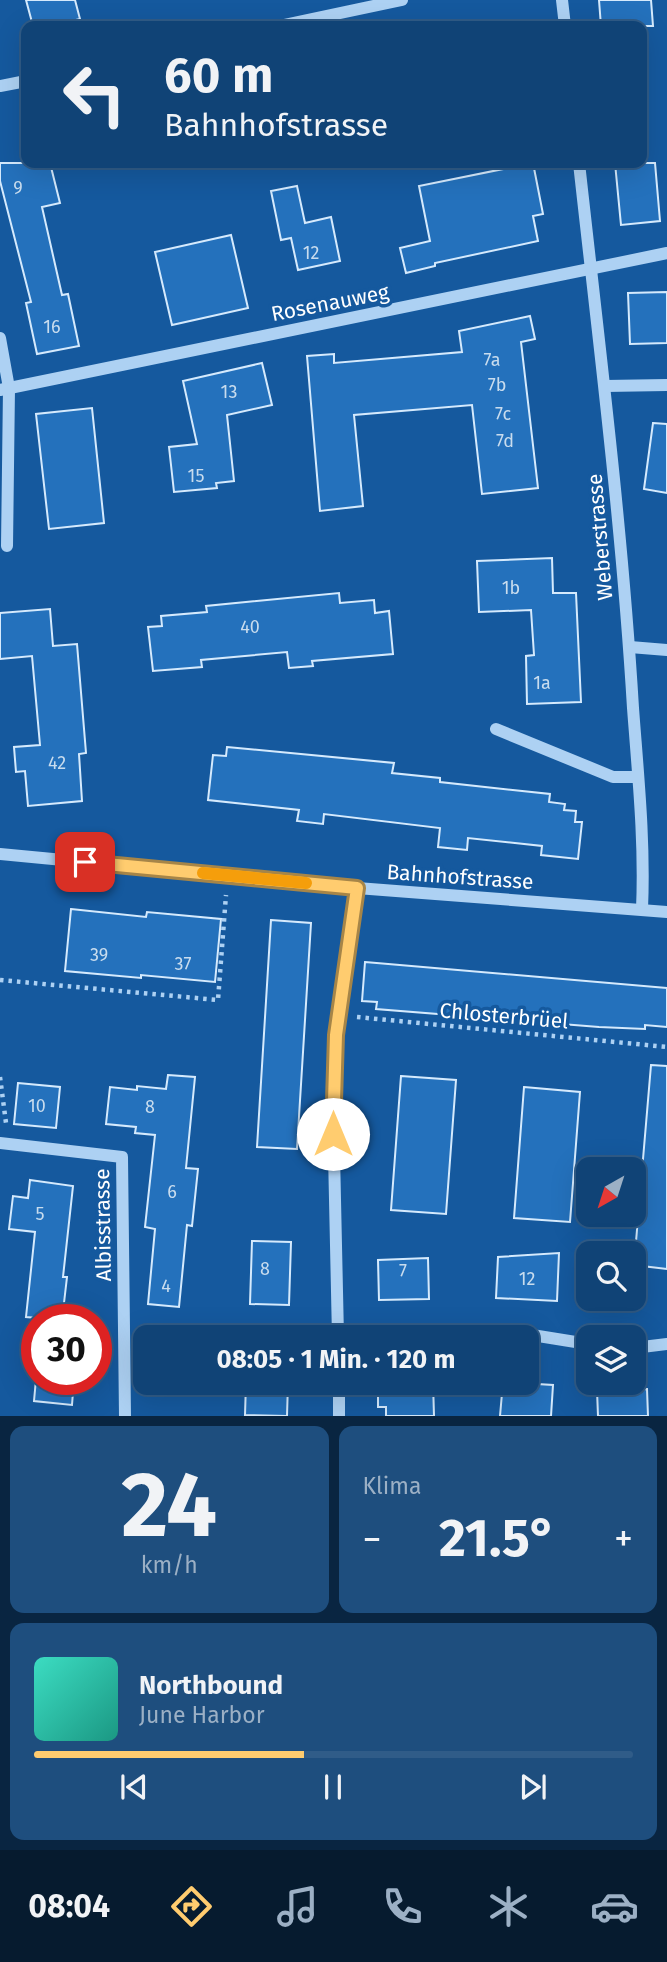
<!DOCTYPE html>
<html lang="de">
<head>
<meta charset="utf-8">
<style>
	body { margin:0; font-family:"Fira Sans",sans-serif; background:#1e4e7e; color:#f1f3f6; height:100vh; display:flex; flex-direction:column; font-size:26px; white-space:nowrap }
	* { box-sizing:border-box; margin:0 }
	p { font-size:23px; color:#9cb0c5 }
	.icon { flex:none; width:38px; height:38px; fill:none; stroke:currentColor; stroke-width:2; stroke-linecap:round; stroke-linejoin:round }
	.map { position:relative; height:1416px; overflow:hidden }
	.details { display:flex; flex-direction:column; gap:10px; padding:10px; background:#092541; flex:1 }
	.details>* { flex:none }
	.top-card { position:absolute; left:21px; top:21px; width:626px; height:147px; border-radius:14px; box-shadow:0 7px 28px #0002,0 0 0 2px #305c88; background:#104376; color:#f1f3f6; overflow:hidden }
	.needle { width:46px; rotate:219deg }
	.buttons { position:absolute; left:576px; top:1157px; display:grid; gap:14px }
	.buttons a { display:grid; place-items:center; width:70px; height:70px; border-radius:14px; background:#104376; box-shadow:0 7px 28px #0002,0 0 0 2px #305c88; font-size:35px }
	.speed { position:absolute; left:21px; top:1304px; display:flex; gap:14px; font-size:35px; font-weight:700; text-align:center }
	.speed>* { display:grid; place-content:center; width:91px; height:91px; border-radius:50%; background:#104376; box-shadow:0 7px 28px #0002,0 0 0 2px #305c88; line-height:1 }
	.speed .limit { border:10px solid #d22; background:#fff; color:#111 }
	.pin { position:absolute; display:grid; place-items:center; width:60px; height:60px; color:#fff; margin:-30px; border-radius:14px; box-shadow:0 4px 10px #0006 }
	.me { position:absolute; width:77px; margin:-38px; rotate:0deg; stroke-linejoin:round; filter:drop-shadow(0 0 5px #0008) }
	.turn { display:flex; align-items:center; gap:24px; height:147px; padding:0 28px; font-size:32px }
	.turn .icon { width:91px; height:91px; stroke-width:2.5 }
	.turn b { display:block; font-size:49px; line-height:60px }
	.big { font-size:52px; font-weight:700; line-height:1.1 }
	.details .widget { flex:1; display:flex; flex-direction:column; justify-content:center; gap:10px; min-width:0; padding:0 24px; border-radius:14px; background:#1e4e7e }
	.details .dial { align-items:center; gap:0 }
	.dial b { font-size:91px; line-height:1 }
	.song { display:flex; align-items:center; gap:21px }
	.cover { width:84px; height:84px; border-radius:10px; background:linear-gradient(135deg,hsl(170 70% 55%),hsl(170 70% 35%)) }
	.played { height:7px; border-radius:4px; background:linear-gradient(90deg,#ffcc6f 45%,#305c88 45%) }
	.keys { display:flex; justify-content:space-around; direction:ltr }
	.heat { display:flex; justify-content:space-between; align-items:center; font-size:38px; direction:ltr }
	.details .tiles { flex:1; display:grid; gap:10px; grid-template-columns:1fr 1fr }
	.widget:last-child { grid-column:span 2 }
	.trip { position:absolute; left:133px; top:1325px; width:406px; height:70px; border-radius:14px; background:#104376; box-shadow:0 7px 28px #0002,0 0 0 2px #305c88; font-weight:700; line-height:70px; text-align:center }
	.dock { display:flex; height:112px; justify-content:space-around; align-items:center; background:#061b2f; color:#9cb0c5 }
	.dock .icon { width:49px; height:49px }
	.dock .on { color:#ffcc6f }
	.dock b { font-size:32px; color:#f1f3f6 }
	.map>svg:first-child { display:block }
</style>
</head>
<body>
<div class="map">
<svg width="667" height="1416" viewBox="0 0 667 1416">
	<rect width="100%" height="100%" fill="#15599e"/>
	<g fill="#2471bc" stroke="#d5eafd" stroke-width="2">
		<path d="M26,0H75L80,19L50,26H33Z"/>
		<path d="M599,0H651L653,26H601Z"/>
		<path d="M0,163H50L60,203L42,207L62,295L68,294L79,346L37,354L26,303L31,302L0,181Z"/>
		<path d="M533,163L543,214L533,216L538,241L435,263V266L406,273L400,248L430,241L419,186Z"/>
		<path d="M615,163H655L660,221L621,225Z"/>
		<path d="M297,186L305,223L331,217L340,261L298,270L291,238L281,240L271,191Z"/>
		<path d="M231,235L248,308L172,325L155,252Z"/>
		<path d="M667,292V343L630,344L628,293Z"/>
		<path d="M530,316L535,339L521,342L538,488L482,494L472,405L354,415L363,506L320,511L307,356L334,354V363L462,352L459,331Z"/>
		<path d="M262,363L272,405L227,415L234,481L216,483L217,488L174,492L169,447L197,444L183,381Z"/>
		<path d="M92,408L104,523L49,529L36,414Z"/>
		<path d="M653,423L667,424V493L644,489Z"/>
		<path d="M552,558L553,593H576L581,702L527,704L526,656L534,655L531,610L479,612L477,561Z"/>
		<path d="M339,593L340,603L374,600L375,613L389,611L393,654L312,661L313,666L289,668L287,652L201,660L202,667L153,671L148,627L162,626L161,616L207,612L206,606Z"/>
		<path d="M50,609L53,646L77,644L86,753L79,754L82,801L28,806L25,771L16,772L14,747L40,745L32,656L0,659V613Z"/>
		<path d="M227,747L394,763L392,773L440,778V782L550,794L549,802L565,804L564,810L576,811L575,822H582L578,859L541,855L542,846L468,838L467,850L438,847L440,828L324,814L323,824L297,821L299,810L208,800L213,755L226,756Z"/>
		<path d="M71,909L146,917L147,912L221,919L215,982L141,975V978L65,971Z"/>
		<path d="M271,920L311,923L297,1149L257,1147Z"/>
		<path d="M365,962L667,988V1027L645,1025V1029L599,1027L376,1009L377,1002L362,1001Z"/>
		<path d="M651,1065L667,1066V1269L634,1265Z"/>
		<path d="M168,1075L195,1077L186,1168L198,1169L192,1226L187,1225L179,1307L148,1304L155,1229L145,1227L155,1135L135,1133L136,1127L106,1124L110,1087L137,1090V1086L166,1089Z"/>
		<path d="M401,1076L456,1080L446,1214L391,1210Z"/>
		<path d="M18,1083L60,1087L56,1128L14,1124Z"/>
		<path d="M524,1087L580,1092L570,1222L514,1218Z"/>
		<path d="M30,1180L73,1186L63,1277H67L62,1320L26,1317L35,1232L9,1229L13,1196L28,1198Z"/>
		<path d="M252,1241L291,1242L289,1305L250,1304Z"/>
		<path d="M559,1253L557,1301L496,1298L498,1257Z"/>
		<path d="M428,1258L429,1299L379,1300L378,1260Z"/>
		<path d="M36,1379H74L72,1405L34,1401Z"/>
		<path d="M246,1382H288L287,1416L245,1415Z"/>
		<path d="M378,1382H433L434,1416H386V1407H378Z"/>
		<path d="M503,1382L553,1385L551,1416H500Z"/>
		<path d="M647,1389L648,1416H598L597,1390Z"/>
	</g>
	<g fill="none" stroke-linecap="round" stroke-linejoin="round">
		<g stroke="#add1f3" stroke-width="4.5" stroke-dasharray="3.5 5" stroke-linecap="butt">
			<path d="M0,980L218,1000L226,895"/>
			<path d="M357,1017L667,1047"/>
			<path d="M0,1077L6,1123"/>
		</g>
		<g stroke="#add1f3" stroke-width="12">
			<path d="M562,0L565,26"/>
			<path d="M279,26L402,0"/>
			<path d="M0,86L26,81"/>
			<path d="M579,163C599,344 622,525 633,708C638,775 645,842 642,909"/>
			<path d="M0,338L9,388L7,546"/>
			<path d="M605,386L667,385"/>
			<path d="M0,390L667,253"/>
			<path d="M630,647L667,650"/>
			<path d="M496,729L613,777H638"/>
			<path d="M0,854L357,888L667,912"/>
			<path d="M0,1143L122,1157L125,1416"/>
			<path d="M338,1329L507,1331L588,1344"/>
			<path d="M338,1337L333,1108L336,1035L357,888"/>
			<path d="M634,1348L667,1344"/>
			<path d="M339,1382V1416"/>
		</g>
	</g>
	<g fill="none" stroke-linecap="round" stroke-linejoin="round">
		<defs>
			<path id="route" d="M85,862L357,888L336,1035L333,1134"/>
		</defs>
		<use href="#route" stroke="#a68548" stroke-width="18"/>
		<use href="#route" stroke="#ffcc6f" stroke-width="12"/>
		<path stroke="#f59e0b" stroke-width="12" d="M203,873L306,883"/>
	</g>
	<g text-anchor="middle" stroke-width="7" stroke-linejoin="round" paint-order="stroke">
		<g font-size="18" fill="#c8dcee">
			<text x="18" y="194">9</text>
			<text x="311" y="259">12</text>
			<text x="52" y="333">16</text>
			<text x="492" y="366">7a</text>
			<text x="497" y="391">7b</text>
			<text x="229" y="398">13</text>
			<text x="503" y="420">7c</text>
			<text x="505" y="447">7d</text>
			<text x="196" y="482">15</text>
			<text x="511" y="594">1b</text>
			<text x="250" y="633">40</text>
			<text x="542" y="689">1a</text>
			<text x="57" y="769">42</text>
			<text x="99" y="961">39</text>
			<text x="183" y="970">37</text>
			<text x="37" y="1112">10</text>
			<text x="150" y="1113">8</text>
			<text x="172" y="1198">6</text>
			<text x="40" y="1220">5</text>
			<text x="265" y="1275">8</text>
			<text x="403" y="1277">7</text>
			<text x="527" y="1285">12</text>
			<text x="166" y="1292">4</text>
		</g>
		<g font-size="21" fill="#fff" stroke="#15599e">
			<text transform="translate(330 303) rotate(-11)" y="7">Rosenauweg</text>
			<text transform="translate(600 537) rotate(-95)" y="7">Weberstrasse</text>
			<text transform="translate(460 877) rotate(4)" y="7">Bahnhofstrasse</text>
			<text transform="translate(504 1016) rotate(5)" y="7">Chlosterbrüel</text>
			<text transform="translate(103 1225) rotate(-91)" y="7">Albisstrasse</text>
		</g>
	</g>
</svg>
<div class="buttons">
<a><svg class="needle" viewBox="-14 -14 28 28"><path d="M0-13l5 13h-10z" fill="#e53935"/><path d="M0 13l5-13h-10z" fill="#9cb0c5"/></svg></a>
<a><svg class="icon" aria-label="search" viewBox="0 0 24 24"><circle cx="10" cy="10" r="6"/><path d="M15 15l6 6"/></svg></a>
<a><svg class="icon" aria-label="layers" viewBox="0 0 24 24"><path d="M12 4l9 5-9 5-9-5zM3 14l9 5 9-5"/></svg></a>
</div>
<div class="speed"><div class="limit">30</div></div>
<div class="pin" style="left:85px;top:862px;background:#d93025"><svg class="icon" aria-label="arrive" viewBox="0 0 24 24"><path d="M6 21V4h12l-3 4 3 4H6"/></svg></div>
<svg class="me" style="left:333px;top:1134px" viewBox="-20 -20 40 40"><circle r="19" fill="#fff"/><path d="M0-13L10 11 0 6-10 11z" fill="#ffcc6f"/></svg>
<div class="trip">08:05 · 1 Min. · 120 m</div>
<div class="top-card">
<div class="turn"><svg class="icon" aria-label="left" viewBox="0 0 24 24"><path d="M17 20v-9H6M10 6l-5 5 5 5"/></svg><div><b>60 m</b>Bahnhofstrasse</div></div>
</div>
</div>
<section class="details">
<div class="tiles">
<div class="widget dial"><b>24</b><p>km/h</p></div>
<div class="widget"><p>Klima</p>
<div class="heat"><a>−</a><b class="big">21.5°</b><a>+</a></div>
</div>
<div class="widget">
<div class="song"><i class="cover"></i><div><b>Northbound</b><p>June Harbor</p></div></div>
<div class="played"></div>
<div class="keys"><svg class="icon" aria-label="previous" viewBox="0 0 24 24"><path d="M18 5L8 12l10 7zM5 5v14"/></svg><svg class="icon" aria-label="pause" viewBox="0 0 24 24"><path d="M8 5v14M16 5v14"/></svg><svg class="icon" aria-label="next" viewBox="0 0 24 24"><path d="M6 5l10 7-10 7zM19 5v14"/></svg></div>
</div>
</div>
</section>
<nav class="dock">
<b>08:04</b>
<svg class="icon on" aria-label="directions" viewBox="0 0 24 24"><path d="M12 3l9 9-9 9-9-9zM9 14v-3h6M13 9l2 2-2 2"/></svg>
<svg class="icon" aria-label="music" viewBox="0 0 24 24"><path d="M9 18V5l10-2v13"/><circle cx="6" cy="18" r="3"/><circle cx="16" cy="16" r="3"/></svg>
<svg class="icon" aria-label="phone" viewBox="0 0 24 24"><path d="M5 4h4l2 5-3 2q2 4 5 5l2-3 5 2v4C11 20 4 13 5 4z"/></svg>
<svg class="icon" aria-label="climate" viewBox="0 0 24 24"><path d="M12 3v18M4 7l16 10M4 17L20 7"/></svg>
<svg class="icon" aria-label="car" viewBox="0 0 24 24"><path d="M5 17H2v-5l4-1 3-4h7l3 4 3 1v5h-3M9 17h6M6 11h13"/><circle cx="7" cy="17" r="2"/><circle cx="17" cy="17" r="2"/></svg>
</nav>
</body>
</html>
